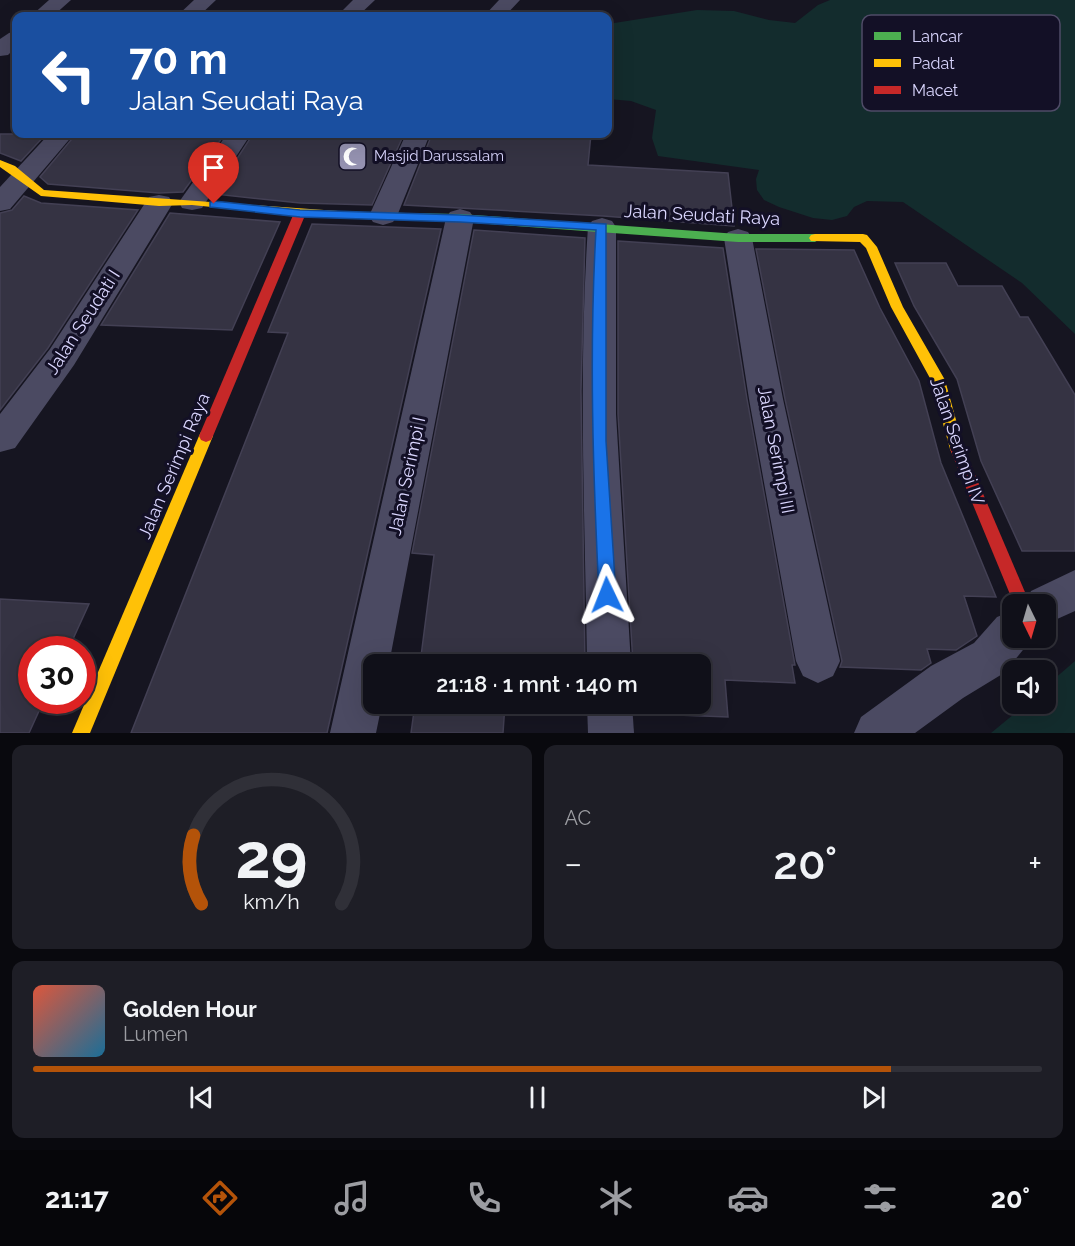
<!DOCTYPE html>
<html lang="id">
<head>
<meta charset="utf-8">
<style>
	body { margin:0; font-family:Raleway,sans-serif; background:#1e1e26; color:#f1f3f6; height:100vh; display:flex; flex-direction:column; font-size:22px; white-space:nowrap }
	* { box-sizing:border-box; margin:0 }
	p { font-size:20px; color:#9c9da2 }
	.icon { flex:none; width:33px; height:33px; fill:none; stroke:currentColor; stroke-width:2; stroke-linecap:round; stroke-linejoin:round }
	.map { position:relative; height:733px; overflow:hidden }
	.panel { display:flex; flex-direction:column; gap:12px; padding:12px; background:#09090e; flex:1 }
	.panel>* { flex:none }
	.guide { position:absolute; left:12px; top:12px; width:600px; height:126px; border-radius:12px; box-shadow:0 6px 24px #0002,0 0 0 2px #303038; background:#1a4fa0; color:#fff; overflow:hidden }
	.needle { width:39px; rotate:175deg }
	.tools { position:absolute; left:1002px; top:594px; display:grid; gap:12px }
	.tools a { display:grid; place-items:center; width:54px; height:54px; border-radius:12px; background:#101019; box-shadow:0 6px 24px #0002,0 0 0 2px #303038; font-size:30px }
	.speed { position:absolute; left:18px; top:636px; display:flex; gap:12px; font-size:30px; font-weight:700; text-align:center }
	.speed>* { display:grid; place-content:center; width:78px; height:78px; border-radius:50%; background:#101019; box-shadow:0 6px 24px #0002,0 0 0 2px #303038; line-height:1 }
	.speed .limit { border:9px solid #d22; background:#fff; color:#111 }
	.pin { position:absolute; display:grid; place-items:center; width:51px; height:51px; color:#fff; margin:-62px -26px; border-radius:50% 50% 50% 0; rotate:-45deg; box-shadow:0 0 6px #0007 }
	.pin .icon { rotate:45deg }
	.me { position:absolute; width:66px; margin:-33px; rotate:358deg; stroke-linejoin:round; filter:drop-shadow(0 0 4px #0008) }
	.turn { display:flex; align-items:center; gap:21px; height:126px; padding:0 18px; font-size:27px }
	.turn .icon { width:78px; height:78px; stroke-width:2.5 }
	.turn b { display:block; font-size:42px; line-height:51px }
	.big { font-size:45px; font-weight:600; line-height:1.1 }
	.panel .card { flex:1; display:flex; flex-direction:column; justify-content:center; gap:9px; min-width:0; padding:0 21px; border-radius:12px; background:#1e1e26 }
	.panel .dial { align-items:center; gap:0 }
	.dial svg { height:156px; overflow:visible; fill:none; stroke:#303038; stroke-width:7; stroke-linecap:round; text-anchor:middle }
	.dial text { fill:#f1f3f6; stroke:none }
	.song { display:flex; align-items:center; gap:18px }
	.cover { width:72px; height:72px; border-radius:9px; background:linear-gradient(135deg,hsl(10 70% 55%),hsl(200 70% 35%)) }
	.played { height:6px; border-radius:3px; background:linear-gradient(90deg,#b45309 85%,#303038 85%) }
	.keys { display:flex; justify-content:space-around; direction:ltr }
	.heat { display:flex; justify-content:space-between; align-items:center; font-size:33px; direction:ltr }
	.panel .tiles { flex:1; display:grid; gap:12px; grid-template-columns:1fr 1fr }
	.card:last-child { grid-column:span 2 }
	.trip { position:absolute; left:363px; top:654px; width:348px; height:60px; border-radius:12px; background:#101019; box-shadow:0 6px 24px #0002,0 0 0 2px #303038; font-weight:600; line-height:60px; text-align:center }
	.dock { display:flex; height:96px; justify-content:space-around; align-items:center; background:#06060a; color:#9c9da2 }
	.dock .icon { width:42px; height:42px }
	.dock .active { color:#b45309 }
	.dock b { font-size:27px; color:#f1f3f6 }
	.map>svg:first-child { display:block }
</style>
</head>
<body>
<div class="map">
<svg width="1075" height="733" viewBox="0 0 1075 733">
	<rect width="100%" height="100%" fill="#161521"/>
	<g fill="#132c2d">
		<path d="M830,0H1075V334L1022,283L903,202L867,201L854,207L847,216L832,220L813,218L779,207L764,200L757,190L756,179L759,170L658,156L652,138L656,110L631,101L608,99V24L697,10L734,11L769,20L795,23L818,5Z"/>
		<path d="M1075,661V733H991L1026,704H1046V686Z"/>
	</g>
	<g fill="#353343" stroke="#434054" stroke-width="1.5">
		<path d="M0,134H46L21,161L0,153Z"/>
		<path d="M76,134H225L183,192L159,193L48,184L40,177Z"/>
		<path d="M253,134H404L372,205L300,203L214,194Z"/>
		<path d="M432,134H591L588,165L728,173L734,226L603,216L404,205Z"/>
		<path d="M24,196L41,203L138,210L48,348L0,410V213L12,210Z"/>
		<path d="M170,213L280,222L232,330L101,325Z"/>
		<path d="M312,224L441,229L327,733H131L288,333L268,332Z"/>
		<path d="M474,230L585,238L581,391L585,664H420L434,555L412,553Z"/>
		<path d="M618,241L723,248L747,399L795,665H792L795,683L725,680L728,717L652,714V707L634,706V704H700V664H633L618,414Z"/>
		<path d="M756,249L854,250L880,308L919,381L941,463L996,597L964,596L977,636L956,650L927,649L931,663L921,670L840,667L842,661L785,399Z"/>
		<path d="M895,263H946L958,286H1002L1020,317H1028L1075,395V551H1022L981,461L957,379L914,306Z"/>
		<path d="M0,599L89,604L68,650H32V700H44L29,733H0Z"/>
		<path d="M415,704H505L503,733H411Z"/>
	</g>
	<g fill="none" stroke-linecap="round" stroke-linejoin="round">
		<g fill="#4b4a62" fill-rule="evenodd">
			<path d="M49,0H71L53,16H31Z"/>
			<path d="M194,0H216L199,16H177Z"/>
			<path d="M353,0H375L358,16H337Z"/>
			<path d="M499,0H520L505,16H484Z"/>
			<path d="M16,31V47L8,55L0,56V39L9,33Z"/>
			<path d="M49,134H74L10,209L0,211V187Z"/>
			<path d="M227,134H251L202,208L192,210L182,208L179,202Z"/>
			<path d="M406,134H430L397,216L393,222L383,225L373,222L369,216Z"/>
			<path d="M159,195L169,197L173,203L74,365L15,448L0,452V414L50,349L149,197Z"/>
			<path d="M460,209L470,212L474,218L389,664H374V704H382L376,733H330L446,218L450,212Z"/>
			<path d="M602,218L612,221L616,227V414L631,664H587C585,518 578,373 588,227L592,221Z"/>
			<path d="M738,229L748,232L752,238L783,399L840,661L833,676L818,683L803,676L796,661L749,399L724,238L728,232Z"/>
			<path d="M1075,570V611L1046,624V604H1025L1031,591Z"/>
			<path d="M1012,611V638H1031L1027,645L1004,673L963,698L915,733H854L861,717L931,666L974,643L997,617Z"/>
			<path d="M587,704H632L634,733H588Z"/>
		</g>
		<path fill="#4caf50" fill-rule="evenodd" d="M352,212L460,214L738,234H815L821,238L815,242H738L460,222L348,217V213Z"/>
		<g fill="#ffc107" fill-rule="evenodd">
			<path d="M0,160L15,166L44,190L352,212L358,215L352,218L300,216L192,205L159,206L41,196L0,167Z"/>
			<path d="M815,234H863L867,235L877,247L903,307L945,380L964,449L962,453L957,455L952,453L950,449L931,380L891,307L866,248L860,242L811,241L809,238L811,235Z"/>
			<path d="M206,430L211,432L213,436L90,733H72L199,436L201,432Z"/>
		</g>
		<g fill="#c62828" fill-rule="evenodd">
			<path d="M300,210L306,213L213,436L211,440L206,442L201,440L199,436L294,213Z"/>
			<path d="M957,443L962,445L964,449L1030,604H1014L950,449L952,445Z"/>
		</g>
	</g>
	<path fill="#1a73e8" stroke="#114b97" stroke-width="1.5" d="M214,201L300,210L460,215L606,224V441L616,595L613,601L607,603L601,601L599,595C593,473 589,352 596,230L460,222L300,217L210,207V202Z"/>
	<defs>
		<symbol id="mosque-square" viewBox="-11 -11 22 22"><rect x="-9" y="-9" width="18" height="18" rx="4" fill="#9592b1" stroke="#131026"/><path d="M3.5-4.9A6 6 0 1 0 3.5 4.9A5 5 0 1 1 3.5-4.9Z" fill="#fff"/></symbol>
	</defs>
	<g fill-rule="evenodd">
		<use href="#mosque-square" x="336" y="140" width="33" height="33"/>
	</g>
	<g text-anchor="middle" stroke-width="6" stroke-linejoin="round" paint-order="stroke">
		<g font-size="15" fill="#dad6fe" stroke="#131026" text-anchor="start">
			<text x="374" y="161">Masjid Darussalam</text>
		</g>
		<g font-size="18" fill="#dad6fe" stroke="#131026">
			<text transform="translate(702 215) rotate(3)" y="6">Jalan Seudati Raya</text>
			<text transform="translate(83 322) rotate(-57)" y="6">Jalan Seudati I</text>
			<text transform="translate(957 441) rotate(71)" y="6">Jalan Serimpi IV</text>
			<text transform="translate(776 450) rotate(79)" y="6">Jalan Serimpi III</text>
			<text transform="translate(174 466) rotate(-67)" y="6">Jalan Serimpi Raya</text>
			<text transform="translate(407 476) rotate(-78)" y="6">Jalan Serimpi I</text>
		</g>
	</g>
	<rect x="862" y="15" width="198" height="96" rx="9" fill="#131026" stroke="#4f4b67" stroke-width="1.5"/>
	<rect x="874" y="32" width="27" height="8" fill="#4caf50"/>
	<rect x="874" y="59" width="27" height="8" fill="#ffc107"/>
	<rect x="874" y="86" width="27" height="8" fill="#c62828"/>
	<g font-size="16" fill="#dad6fe">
		<text x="912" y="42">Lancar</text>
		<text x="912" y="69">Padat</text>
		<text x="912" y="96">Macet</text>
	</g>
</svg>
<div class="tools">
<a><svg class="needle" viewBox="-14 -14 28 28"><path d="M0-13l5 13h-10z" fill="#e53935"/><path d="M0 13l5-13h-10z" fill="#9c9da2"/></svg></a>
<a><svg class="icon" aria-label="sound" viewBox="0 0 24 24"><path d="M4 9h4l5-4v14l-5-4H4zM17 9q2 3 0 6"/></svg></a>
</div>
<div class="speed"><div class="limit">30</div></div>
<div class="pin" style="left:214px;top:204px;background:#d93025"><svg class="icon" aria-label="arrive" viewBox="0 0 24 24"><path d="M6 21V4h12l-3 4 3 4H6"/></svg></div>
<svg class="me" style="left:607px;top:595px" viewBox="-20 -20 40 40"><path d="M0-17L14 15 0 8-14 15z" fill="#1a73e8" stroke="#fff" stroke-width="4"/></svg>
<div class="trip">21:18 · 1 mnt · 140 m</div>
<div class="guide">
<div class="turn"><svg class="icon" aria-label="left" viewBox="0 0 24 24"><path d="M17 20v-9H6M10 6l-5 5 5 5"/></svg><div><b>70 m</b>Jalan Seudati Raya</div></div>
</div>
</div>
<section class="panel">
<div class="tiles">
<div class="card dial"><svg viewBox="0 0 100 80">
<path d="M14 69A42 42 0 1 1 86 69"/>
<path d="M14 69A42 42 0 0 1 10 34" stroke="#b45309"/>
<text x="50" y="56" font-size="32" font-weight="700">29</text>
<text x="50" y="72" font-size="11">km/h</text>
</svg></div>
<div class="card"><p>AC</p>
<div class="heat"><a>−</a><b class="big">20°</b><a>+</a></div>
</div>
<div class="card">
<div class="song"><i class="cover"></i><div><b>Golden Hour</b><p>Lumen</p></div></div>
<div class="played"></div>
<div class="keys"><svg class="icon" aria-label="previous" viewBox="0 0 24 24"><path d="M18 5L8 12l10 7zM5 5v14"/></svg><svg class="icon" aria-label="pause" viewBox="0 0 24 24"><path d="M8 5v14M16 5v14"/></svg><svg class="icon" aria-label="next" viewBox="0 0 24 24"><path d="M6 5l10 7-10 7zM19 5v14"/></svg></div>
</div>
</div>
</section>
<nav class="dock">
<b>21:17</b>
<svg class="icon active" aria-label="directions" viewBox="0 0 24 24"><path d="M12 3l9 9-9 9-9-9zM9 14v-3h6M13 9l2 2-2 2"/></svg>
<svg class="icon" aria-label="music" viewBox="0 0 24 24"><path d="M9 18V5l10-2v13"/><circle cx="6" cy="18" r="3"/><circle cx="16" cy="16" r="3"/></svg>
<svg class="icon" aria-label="phone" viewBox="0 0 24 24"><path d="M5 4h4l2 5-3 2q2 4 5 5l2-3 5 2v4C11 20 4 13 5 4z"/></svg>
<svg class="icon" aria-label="climate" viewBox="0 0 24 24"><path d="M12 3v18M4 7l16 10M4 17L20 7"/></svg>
<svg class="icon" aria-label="car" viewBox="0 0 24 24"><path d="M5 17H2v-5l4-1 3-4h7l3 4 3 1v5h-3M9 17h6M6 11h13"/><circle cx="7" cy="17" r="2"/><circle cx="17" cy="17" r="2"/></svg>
<svg class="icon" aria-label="filters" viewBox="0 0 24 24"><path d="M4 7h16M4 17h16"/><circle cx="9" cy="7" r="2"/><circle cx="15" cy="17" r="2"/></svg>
<b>20°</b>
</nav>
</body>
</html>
